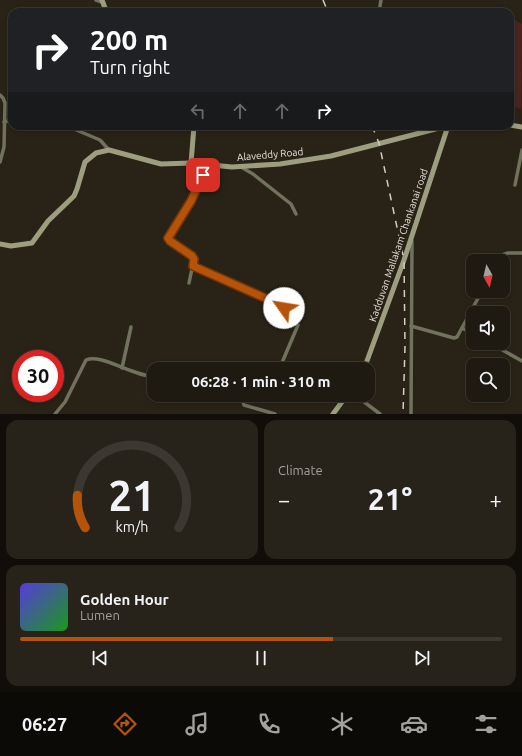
<!DOCTYPE html>
<html lang="en">
<head>
<meta charset="utf-8">
<style>
	body { margin:0; font-family:Ubuntu,sans-serif; background:#27231a; color:#f1f3f6; height:100vh; display:flex; flex-direction:column; font-size:15px; white-space:nowrap }
	* { box-sizing:border-box; margin:0 }
	p { font-size:13px; color:#a1a19f }
	.icon { flex:none; width:22px; height:22px; fill:none; stroke:currentColor; stroke-width:2; stroke-linecap:round; stroke-linejoin:round }
	.map { position:relative; height:414px; overflow:hidden }
	.drawer { display:flex; flex-direction:column; gap:6px; padding:6px; background:#110e09; flex:1 }
	.drawer>* { flex:none }
	.top-card { position:absolute; left:8px; top:8px; width:506px; height:122px; border-radius:12px; box-shadow:0 2px 6px #0003,0 0 0 1px #3c3831; background:#202124; color:#fff; overflow:hidden }
	.needle { width:26px; rotate:172deg }
	.tools { position:absolute; left:466px; top:254px; display:grid; gap:8px }
	.tools a { display:grid; place-items:center; width:44px; height:44px; border-radius:8px; background:#1f1a11; box-shadow:0 2px 6px #0003,0 0 0 1px #3c3831; font-size:20px }
	.speed { position:absolute; left:12px; top:350px; display:flex; gap:8px; font-size:20px; font-weight:700; text-align:center }
	.speed>* { display:grid; place-content:center; width:52px; height:52px; border-radius:50%; background:#1f1a11; box-shadow:0 2px 6px #0003,0 0 0 1px #3c3831; line-height:1 }
	.speed .limit { border:6px solid #d22; background:#fff; color:#111 }
	.pin { position:absolute; display:grid; place-items:center; width:34px; height:34px; color:#fff; margin:-17px; border-radius:8px; box-shadow:0 2px 6px #0006 }
	.me { position:absolute; width:44px; margin:-22px; rotate:302deg; stroke-linejoin:round; filter:drop-shadow(0 0 3px #0008) }
	.turn { display:flex; align-items:center; gap:14px; height:84px; padding:0 16px; font-size:18px }
	.turn .icon { width:52px; height:52px; stroke-width:2.5 }
	.turn b { display:block; font-size:28px; line-height:34px }
	.lanes { display:flex; align-items:center; height:38px; padding:0 16px; background:#0003; justify-content:center; gap:20px; direction:ltr }
	.lanes .off { opacity:.35 }
	.big { font-size:30px; font-weight:700; line-height:1.1 }
	.drawer .widget { flex:1; display:flex; flex-direction:column; justify-content:center; gap:6px; min-width:0; padding:0 14px; border-radius:12px; background:#27231a }
	.drawer .dial { align-items:center; gap:0 }
	.dial svg { height:104px; overflow:visible; fill:none; stroke:#3c3831; stroke-width:7; stroke-linecap:round; text-anchor:middle }
	.dial text { fill:#f1f3f6; stroke:none }
	.song { display:flex; align-items:center; gap:12px }
	.cover { width:48px; height:48px; border-radius:6px; background:linear-gradient(135deg,hsl(250 70% 55%),hsl(120 70% 35%)) }
	.played { height:4px; border-radius:2px; background:linear-gradient(90deg,#b45309 65%,#3c3831 65%) }
	.keys { display:flex; justify-content:space-around; direction:ltr }
	.heat { display:flex; justify-content:space-between; align-items:center; font-size:22px; direction:ltr }
	.drawer .tiles { flex:1; display:grid; gap:6px; grid-template-columns:1fr 1fr }
	.widget:last-child { grid-column:span 2 }
	.trip { position:absolute; left:147px; top:362px; width:228px; height:40px; border-radius:12px; background:#1f1a11; box-shadow:0 2px 6px #0003,0 0 0 1px #3c3831; font-weight:700; line-height:40px; text-align:center }
	.tab-bar { display:flex; height:64px; justify-content:space-around; align-items:center; background:#0c0a07; color:#a1a19f }
	.tab-bar .icon { width:28px; height:28px }
	.tab-bar .active { color:#b45309 }
	.tab-bar b { font-size:18px; color:#f1f3f6 }
	.map>svg:first-child { display:block }
</style>
</head>
<body>
<div class="map">
<svg width="522" height="414" viewBox="0 0 522 414">
	<rect width="100%" height="100%" fill="#292317"/>
	<path fill="#4b2420" d="M510,17L522,24L521,109L510,106Z"/>
	<g fill="none" stroke-linecap="round" stroke-linejoin="round">
		<g stroke="#71725e" stroke-width="3.5">
			<path d="M96,0L102,2"/>
			<path d="M379,12L381,0"/>
			<path d="M0,95L3,98L5,103L4,147L0,162"/>
			<path d="M4,122L12,120"/>
			<path d="M67,126L100,140L109,150"/>
			<path d="M241,167L253,174L291,204L296,214"/>
			<path d="M515,185L522,150"/>
			<path d="M498,261L502,255L508,253H522"/>
			<path d="M193,266L283,306L282,317L283,319L298,325L281,365V369"/>
			<path d="M189,283L194,259C188,250 173,248 168,237L191,201L208,164"/>
			<path d="M411,326L454,338L457,337L482,291"/>
			<path d="M462,328L473,334"/>
			<path d="M490,343L522,361"/>
			<path d="M122,368L131,327"/>
			<path d="M243,395L242,399L244,405L275,414"/>
			<path d="M355,395L380,414"/>
			<path d="M55,414L65,402L86,360C101,353 134,377 154,376"/>
			<path d="M411,414L412,241"/>
		</g>
		<g stroke="#9c9e7f" stroke-width="5">
			<path d="M102,0L105,8L108,12"/>
			<path d="M510,125L522,127"/>
			<path d="M191,163L194,126"/>
			<path d="M0,244L11,246L32,243L48,221L74,196L77,189L85,162L96,153L109,150L161,164L191,163L232,167L280,164L331,156L447,126"/>
			<path d="M364,369L404,260L448,126"/>
			<path d="M333,414L347,395"/>
		</g>
		<g stroke="#d2cdc5" stroke-width="1.5" stroke-dasharray="7 7" stroke-linecap="butt">
			<path d="M323,0L328,12"/>
			<path d="M372,126L379,143L404,260L405,346L403,414"/>
		</g>
	</g>
	<g fill="none" stroke-linecap="round" stroke-linejoin="round">
		<defs>
			<path id="route" d="M203,175L191,201L170,235L168,238L170,241L192,256L194,259L193,266L283,306L284,308"/>
		</defs>
		<use href="#route" stroke="#753606" stroke-width="10"/>
		<use href="#route" stroke="#b45309" stroke-width="7"/>
	</g>
	<g text-anchor="middle" stroke-width="4" stroke-linejoin="round" paint-order="stroke">
		<g font-size="10" fill="#e7e2db" stroke="#292317">
			<text transform="translate(270 154) rotate(-5)" y="4">Alaveddy Road</text>
			<text transform="translate(398 245) rotate(-71)" y="4">Kadduvan Mallakam Chankanai road</text>
		</g>
	</g>
</svg>
<div class="tools">
<a><svg class="needle" viewBox="-14 -14 28 28"><path d="M0-13l5 13h-10z" fill="#e53935"/><path d="M0 13l5-13h-10z" fill="#a1a19f"/></svg></a>
<a><svg class="icon" aria-label="sound" viewBox="0 0 24 24"><path d="M4 9h4l5-4v14l-5-4H4zM17 9q2 3 0 6"/></svg></a>
<a><svg class="icon" aria-label="search" viewBox="0 0 24 24"><circle cx="10" cy="10" r="6"/><path d="M15 15l6 6"/></svg></a>
</div>
<div class="speed"><div class="limit">30</div></div>
<div class="pin" style="left:203px;top:175px;background:#d93025"><svg class="icon" aria-label="arrive" viewBox="0 0 24 24"><path d="M6 21V4h12l-3 4 3 4H6"/></svg></div>
<svg class="me" style="left:284px;top:308px" viewBox="-20 -20 40 40"><circle r="19" fill="#fff"/><path d="M0-13L10 11 0 6-10 11z" fill="#b45309"/></svg>
<div class="trip">06:28 · 1 min · 310 m</div>
<div class="top-card">
<div class="turn"><svg class="icon" aria-label="right" viewBox="0 0 24 24"><path d="M7 20v-9h11M14 6l5 5-5 5"/></svg><div><b>200 m</b>Turn right</div></div>
<div class="lanes"><svg class="icon off" aria-label="left" viewBox="0 0 24 24"><path d="M17 20v-9H6M10 6l-5 5 5 5"/></svg><svg class="icon off" aria-label="ahead" viewBox="0 0 24 24"><path d="M12 20V5M6 11l6-6 6 6"/></svg><svg class="icon off" aria-label="ahead" viewBox="0 0 24 24"><path d="M12 20V5M6 11l6-6 6 6"/></svg><svg class="icon" aria-label="right" viewBox="0 0 24 24"><path d="M7 20v-9h11M14 6l5 5-5 5"/></svg></div>
</div>
</div>
<section class="drawer">
<div class="tiles">
<div class="widget dial"><svg viewBox="0 0 100 80">
<path d="M14 69A42 42 0 1 1 86 69"/>
<path d="M14 69A42 42 0 0 1 8 44" stroke="#b45309"/>
<text x="50" y="56" font-size="32" font-weight="700">21</text>
<text x="50" y="72" font-size="11">km/h</text>
</svg></div>
<div class="widget"><p>Climate</p>
<div class="heat"><a>−</a><b class="big">21°</b><a>+</a></div>
</div>
<div class="widget">
<div class="song"><i class="cover"></i><div><b>Golden Hour</b><p>Lumen</p></div></div>
<div class="played"></div>
<div class="keys"><svg class="icon" aria-label="previous" viewBox="0 0 24 24"><path d="M18 5L8 12l10 7zM5 5v14"/></svg><svg class="icon" aria-label="pause" viewBox="0 0 24 24"><path d="M8 5v14M16 5v14"/></svg><svg class="icon" aria-label="next" viewBox="0 0 24 24"><path d="M6 5l10 7-10 7zM19 5v14"/></svg></div>
</div>
</div>
</section>
<nav class="tab-bar">
<b>06:27</b>
<svg class="icon active" aria-label="directions" viewBox="0 0 24 24"><path d="M12 3l9 9-9 9-9-9zM9 14v-3h6M13 9l2 2-2 2"/></svg>
<svg class="icon" aria-label="music" viewBox="0 0 24 24"><path d="M9 18V5l10-2v13"/><circle cx="6" cy="18" r="3"/><circle cx="16" cy="16" r="3"/></svg>
<svg class="icon" aria-label="phone" viewBox="0 0 24 24"><path d="M5 4h4l2 5-3 2q2 4 5 5l2-3 5 2v4C11 20 4 13 5 4z"/></svg>
<svg class="icon" aria-label="climate" viewBox="0 0 24 24"><path d="M12 3v18M4 7l16 10M4 17L20 7"/></svg>
<svg class="icon" aria-label="car" viewBox="0 0 24 24"><path d="M5 17H2v-5l4-1 3-4h7l3 4 3 1v5h-3M9 17h6M6 11h13"/><circle cx="7" cy="17" r="2"/><circle cx="17" cy="17" r="2"/></svg>
<svg class="icon" aria-label="filters" viewBox="0 0 24 24"><path d="M4 7h16M4 17h16"/><circle cx="9" cy="7" r="2"/><circle cx="15" cy="17" r="2"/></svg>
</nav>
</body>
</html>
